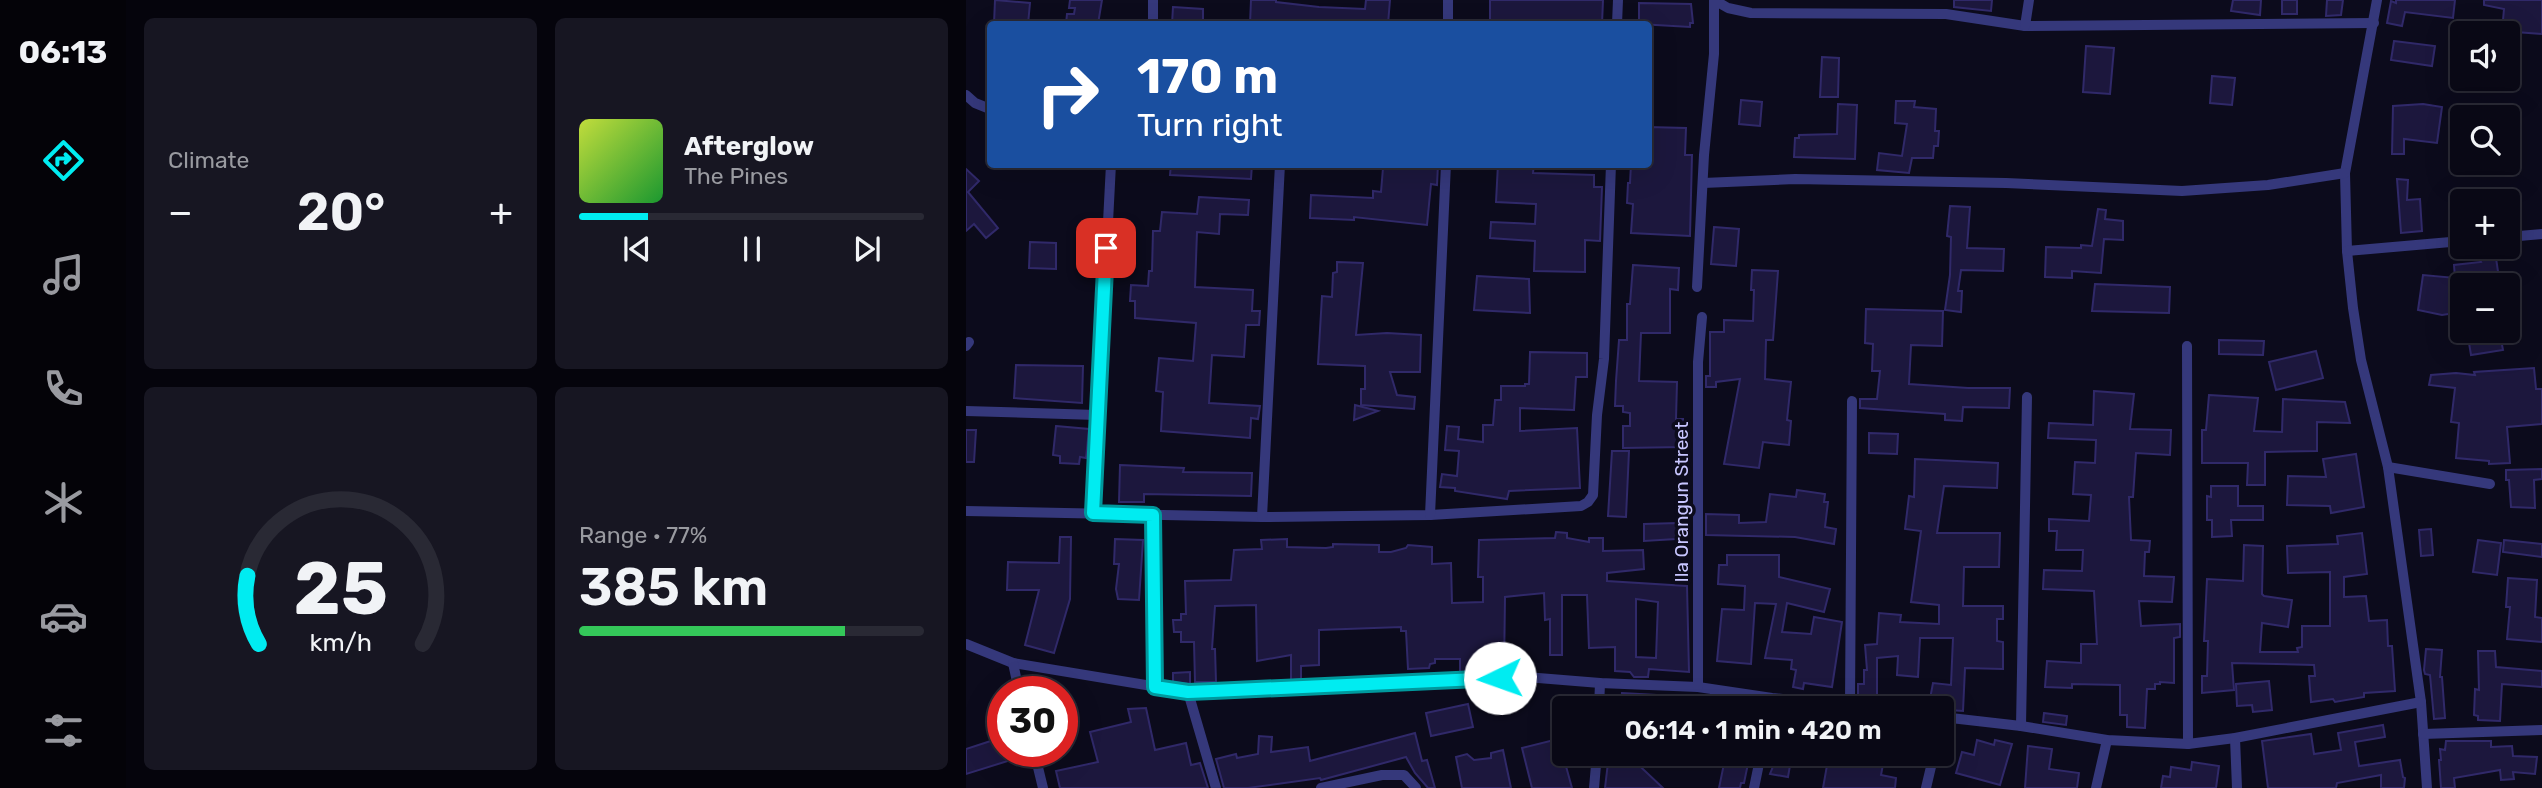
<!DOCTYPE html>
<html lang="en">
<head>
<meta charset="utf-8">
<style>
	body { margin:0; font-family:Rubik,sans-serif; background:#171622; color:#f1f3f6; height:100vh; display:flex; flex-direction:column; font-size:26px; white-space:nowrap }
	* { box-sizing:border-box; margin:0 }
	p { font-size:23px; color:#999aa0 }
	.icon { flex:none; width:38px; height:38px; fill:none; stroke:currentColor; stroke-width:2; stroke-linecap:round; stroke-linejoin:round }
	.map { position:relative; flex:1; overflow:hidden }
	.details { display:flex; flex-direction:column; gap:18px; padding:18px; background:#05040c; width:840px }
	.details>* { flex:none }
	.hud { position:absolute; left:21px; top:21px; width:665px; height:147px; border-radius:7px; box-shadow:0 7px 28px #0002,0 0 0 2px #292934; background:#1a4fa0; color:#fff; overflow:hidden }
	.tools { position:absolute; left:1484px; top:21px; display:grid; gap:14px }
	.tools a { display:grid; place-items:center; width:70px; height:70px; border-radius:7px; background:#090815; box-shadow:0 7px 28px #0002,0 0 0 2px #292934; font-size:35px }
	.speed { position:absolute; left:21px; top:676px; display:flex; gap:14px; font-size:35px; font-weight:700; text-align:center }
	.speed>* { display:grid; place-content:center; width:91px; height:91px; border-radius:50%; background:#090815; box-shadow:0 7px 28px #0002,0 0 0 2px #292934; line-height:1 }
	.speed .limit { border:10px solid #d22; background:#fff; color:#111 }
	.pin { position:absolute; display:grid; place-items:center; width:60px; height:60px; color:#fff; margin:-30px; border-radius:14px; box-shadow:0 4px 10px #0006 }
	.me { position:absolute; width:77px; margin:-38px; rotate:267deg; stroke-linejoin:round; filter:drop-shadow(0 0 5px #0008) }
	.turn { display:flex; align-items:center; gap:24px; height:147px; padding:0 35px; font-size:32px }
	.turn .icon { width:91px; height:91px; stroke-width:2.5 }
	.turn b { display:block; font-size:49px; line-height:60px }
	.big { font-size:52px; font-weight:600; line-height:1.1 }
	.details .card { flex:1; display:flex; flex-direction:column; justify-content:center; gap:10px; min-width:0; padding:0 24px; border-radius:10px; background:#171622 }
	.details .dial { align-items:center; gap:0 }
	.dial svg { height:182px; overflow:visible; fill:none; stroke:#292934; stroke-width:7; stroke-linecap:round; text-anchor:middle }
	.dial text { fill:#f1f3f6; stroke:none }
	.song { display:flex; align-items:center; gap:21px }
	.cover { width:84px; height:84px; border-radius:10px; background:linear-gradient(135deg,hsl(70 70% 55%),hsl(130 70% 35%)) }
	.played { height:7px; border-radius:4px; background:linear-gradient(90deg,#00ecf1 20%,#292934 20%) }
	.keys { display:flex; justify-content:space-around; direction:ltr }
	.heat { display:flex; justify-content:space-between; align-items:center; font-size:38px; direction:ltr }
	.charge { height:10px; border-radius:5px; background:linear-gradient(90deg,#34c759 77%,#292934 0) }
	.details .tiles { flex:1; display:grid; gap:18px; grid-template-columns:repeat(2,1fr) }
	.trip { position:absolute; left:586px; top:696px; width:402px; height:70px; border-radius:7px; background:#090815; box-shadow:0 7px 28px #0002,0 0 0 2px #292934; font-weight:600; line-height:70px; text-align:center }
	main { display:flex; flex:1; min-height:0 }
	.tabs { display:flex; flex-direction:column; width:126px; justify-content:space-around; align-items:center; background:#040308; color:#999aa0 }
	.tabs .icon { width:49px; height:49px }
	.tabs .active { color:#00ecf1 }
	.tabs b { font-size:32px; color:#f1f3f6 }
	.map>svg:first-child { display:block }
</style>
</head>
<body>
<main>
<nav class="tabs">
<b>06:13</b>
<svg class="icon active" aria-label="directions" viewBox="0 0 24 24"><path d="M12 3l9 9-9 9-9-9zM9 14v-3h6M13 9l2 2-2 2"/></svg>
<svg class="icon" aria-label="music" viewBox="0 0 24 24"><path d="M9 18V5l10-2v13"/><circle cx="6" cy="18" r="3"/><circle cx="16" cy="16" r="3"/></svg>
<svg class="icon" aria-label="phone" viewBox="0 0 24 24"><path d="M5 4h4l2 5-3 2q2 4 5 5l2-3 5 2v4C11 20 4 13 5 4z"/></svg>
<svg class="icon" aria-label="climate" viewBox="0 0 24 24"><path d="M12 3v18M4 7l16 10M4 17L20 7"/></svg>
<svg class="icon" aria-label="car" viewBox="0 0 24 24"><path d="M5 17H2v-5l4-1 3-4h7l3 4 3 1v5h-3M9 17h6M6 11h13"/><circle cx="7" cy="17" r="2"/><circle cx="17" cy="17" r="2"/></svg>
<svg class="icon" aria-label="filters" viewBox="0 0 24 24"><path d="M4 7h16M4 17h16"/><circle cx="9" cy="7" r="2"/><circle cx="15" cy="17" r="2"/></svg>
</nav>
<section class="details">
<div class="tiles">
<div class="card"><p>Climate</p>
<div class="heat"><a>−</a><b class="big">20°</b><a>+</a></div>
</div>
<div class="card">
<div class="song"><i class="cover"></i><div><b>Afterglow</b><p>The Pines</p></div></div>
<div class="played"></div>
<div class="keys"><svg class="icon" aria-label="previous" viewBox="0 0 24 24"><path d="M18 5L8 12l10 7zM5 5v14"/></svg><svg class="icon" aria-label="pause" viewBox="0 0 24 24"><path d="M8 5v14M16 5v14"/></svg><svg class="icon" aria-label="next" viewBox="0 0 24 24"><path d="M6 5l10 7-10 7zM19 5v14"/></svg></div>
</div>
<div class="card dial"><svg viewBox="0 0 100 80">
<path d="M14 69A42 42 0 1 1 86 69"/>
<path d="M14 69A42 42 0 0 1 9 39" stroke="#00ecf1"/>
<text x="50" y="56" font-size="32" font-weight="700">25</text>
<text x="50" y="72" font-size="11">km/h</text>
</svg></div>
<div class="card"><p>Range · 77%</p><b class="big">385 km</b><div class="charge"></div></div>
</div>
</section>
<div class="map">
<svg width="1576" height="788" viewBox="0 0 1576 788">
	<rect width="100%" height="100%" fill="#0c0b1c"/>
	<g fill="#1c173d" stroke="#302969" stroke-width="2" fill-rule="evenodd">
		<path d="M29,0L64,3L62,24H28Z"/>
		<path d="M104,0H136L132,24H100L101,14H108L109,8H103Z"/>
		<path d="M285,0H310V2L353,7L399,9L400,0H424L422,24H284Z"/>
		<path d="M524,0H637L636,24H524Z"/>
		<path d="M988,0H1026L1025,11L988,7Z"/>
		<path d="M1267,0H1295L1294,15L1265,11Z"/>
		<rect x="1316" y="0" width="15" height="14"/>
		<path d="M1361,0H1377L1375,15L1360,16Z"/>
		<path d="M1430,0H1489L1487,18L1439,12L1436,26L1421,23L1425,1L1430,3Z"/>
		<path d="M1518,0H1576V34L1536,31L1538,9L1518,5Z"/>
		<path d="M673,3L725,4L727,23H724V27L673,24Z"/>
		<path d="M207,7L237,9V24H206Z"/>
		<path d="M1428,41L1469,46L1466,66L1425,60Z"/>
		<path d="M1120,46L1148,48L1144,94L1117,92Z"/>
		<path d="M856,57L873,58L872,97H854Z"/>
		<path d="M1246,76L1269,78L1266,105L1244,103Z"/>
		<path d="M775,100L796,102L794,126L773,124Z"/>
		<path d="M930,101H949L948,107L970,109L969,131H973L972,146H968L967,158H946L943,173L911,170L913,153L936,156L941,124L929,123Z"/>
		<path d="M872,104L891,105L889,159L828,157L829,138H833V135L871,134Z"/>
		<path d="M1457,104L1476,107L1471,143L1438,139V154H1426L1427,106Z"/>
		<path d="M682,127L720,128L719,155H726L724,236L665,233L667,204L661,203L662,183H664L665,164H682Z"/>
		<path d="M205,164H286L285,179L204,175Z"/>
		<path d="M420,164H472L471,185L465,184L461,225L388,217V220L344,218L345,195L407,198V191L415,192L417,168H420Z"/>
		<path d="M532,164H568L567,173L628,175V187H636L634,241L619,240V272L568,271L569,241L524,238L525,222L569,224L570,204L530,202Z"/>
		<path d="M0,169L13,181L2,192L32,228L20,238L8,224L0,231Z"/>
		<path d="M1431,179L1442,180L1441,200L1454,199L1456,231L1435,233Z"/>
		<path d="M233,197L283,200L282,215L254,214L253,234L231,232L229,287L287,290L286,311H294L293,325H280L278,357L246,355L243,403L294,406L292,419L285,418L284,438L195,431L197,392L190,391L193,358L227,361L230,323L169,318V301H164L165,285L182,286L183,271H186L187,231H194L196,212L231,214Z"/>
		<path d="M984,206L1004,207L1001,248L1038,249L1037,271L995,270L992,291H996L995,312L979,310L984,275L985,237L981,236Z"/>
		<path d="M1132,209L1140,210L1139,219L1157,221V240L1138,239L1135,273L1106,271V278L1079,277L1080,247L1115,248V245L1126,246Z"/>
		<path d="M748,227L773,229L770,266L745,264Z"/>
		<path d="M64,242L90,243V269L63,268Z"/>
		<path d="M1530,258L1534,285H1496V312L1476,315L1452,310L1457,275L1489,278L1488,265L1515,262L1514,260Z"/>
		<path d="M371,262L397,263L390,335L421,333L455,335L454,372H424L431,395L449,397L448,409L395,405V389H399V366L352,364L356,296L366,297L367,273L371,272Z"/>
		<path d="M667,265L713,268L712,290L704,289V333H675L673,381L711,382L710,419H717V447L657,448V426H664V413L657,412V406H649L650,381L653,340H661V304H664Z"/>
		<path d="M786,270L812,271L807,340H800L799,379L825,382L821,420L825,421L823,445L797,442L793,468L758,464L774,379L750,382V387H740V376H744V332H758V320L787,321L788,290H785Z"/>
		<path d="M511,276L563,279L564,313L508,310Z"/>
		<path d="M1129,284L1204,287L1203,313L1126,311Z"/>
		<path d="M900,309L977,311L976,346L945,345L943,384L1002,388H1044L1043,408L997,407L996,421L979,420V414L894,408V399H911L914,371H906L907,344L899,343Z"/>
		<path d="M1501,331H1517V337L1534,334L1537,350L1505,355Z"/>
		<path d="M1253,340L1298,341L1297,355L1253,354Z"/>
		<path d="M1350,351L1357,378L1310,390L1303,362Z"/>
		<path d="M564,352L621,353V377H610L608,410L554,408V431L611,428L614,488L543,491L541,499L489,491V488L474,487L476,474L491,476L493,451L479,450L481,426L493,427L492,439L517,442V425H527L529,400H535V386H559V384H563Z"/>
		<path d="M50,365L117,366L116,403L48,398Z"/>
		<path d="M1568,368L1570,389H1576V424L1541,427L1544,463L1523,464V461L1490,458L1493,423L1485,422L1489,388L1463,385L1465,375L1490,373L1509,375L1508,372Z"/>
		<path d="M1128,391L1168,394L1164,429L1205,430L1204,455L1170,453L1167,497H1163L1165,540L1184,541L1183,552H1179L1178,576L1208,577L1206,602L1173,601L1175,626L1214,624V637L1208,638V683L1194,682V684H1189V689H1181L1179,728L1161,727V715H1154V685L1106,684V688L1079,687L1081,661L1115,663V644H1131L1128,591L1077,589L1078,570L1116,571L1117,550H1090L1091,531H1083V519L1123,521L1125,495L1107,494L1109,462L1129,463L1130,440L1082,438L1083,423L1127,425Z"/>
		<path d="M1243,395L1292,398L1288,431L1316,432L1317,399L1379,402L1384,423L1351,422V451L1299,452V485H1281L1282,463H1236V430H1240Z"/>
		<path d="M389,405L412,411L388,420Z"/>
		<path d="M90,426L123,429L120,458L114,457L113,464L94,463V456L87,455Z"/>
		<path d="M0,430H10L8,462H0Z"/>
		<path d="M903,433L932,434L931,454L903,453Z"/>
		<path d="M646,451H663L660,517L642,516Z"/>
		<path d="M1390,454L1398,507L1365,513L1364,506L1321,505L1322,476L1360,477L1357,459Z"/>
		<path d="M949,459L1032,463L1031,488L978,486L971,533H1034L1033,567H998L997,606H1037V619H1031V641L1037,642V669L999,668L997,711L983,710L984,707L963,704L967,683L985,685L987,638H954L952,677L931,675L932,656L911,658V700L898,699V696L892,695V684H898V670H901L899,645L911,644L913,613L935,615L934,622L973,624V605L945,602L955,531L939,529L943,496L948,497Z"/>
		<path d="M154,465L218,468L217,472L286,473L285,496L178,494V502H153Z"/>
		<path d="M1576,469V479L1568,480L1569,508L1545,507L1543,480H1540V470Z"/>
		<path d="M1245,486H1272V506H1297V520H1265L1266,536L1246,537V520H1241V496L1245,497Z"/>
		<path d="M831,490L859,494L858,502H862L859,527L870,529L868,544L829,537L740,535V514L773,515V523L800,522L804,494L830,497Z"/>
		<path d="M711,523L710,539L678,541V524Z"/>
		<path d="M1465,529L1467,555L1455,556L1453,530Z"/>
		<path d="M590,532L601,533V538L623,542V538H637V551L677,550L678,569L641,573V581L721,586L723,672L683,669L682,677H668L664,672L649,671V647L623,648L621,595H596V655H584V619L579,620L578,593L539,597L538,669L494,672V659H469V663L464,664L463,668L442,669L440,631H435V627L353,630V665L335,666V679L325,680V655L291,661L290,605L249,606L246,649H249L250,682H229L228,642H215V632H208L207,620H215V614H220L219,581L265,580L268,550L296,549L295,540L321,539V547L360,548L367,547V544L413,545V552H425L440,548L442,545L466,547V564L485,563L486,603L517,602V577H512L513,540L589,538ZM670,599L692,602L690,658L670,657Z"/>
		<path d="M1396,533L1401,574L1378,577V597L1400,596L1403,621L1421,620L1422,646H1426L1429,691L1398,693V697L1369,702L1367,699L1345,702L1343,676H1349L1348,665L1266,663L1268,690L1236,693V676H1241L1242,641H1238L1241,579L1277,581L1278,545L1297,546L1296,594L1298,596L1326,600L1322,627L1296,623L1294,652H1332L1331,648L1336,647V626H1364V572L1322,573L1321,546L1372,544L1371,536Z"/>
		<path d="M94,537H105L104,599L88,653L59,645L73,590H41L42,562L93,563Z"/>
		<path d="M149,539L177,540L173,600L152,599L150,589L153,564H148Z"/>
		<path d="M1512,540L1535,543L1531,575L1507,572Z"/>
		<path d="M1538,540L1576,544V557L1537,552Z"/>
		<path d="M761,555H813V577L864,589L858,612L821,603L816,632L845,634L848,617L876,622L866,687L838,683L837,689L827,687L830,670L825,669L826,660L799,658L810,604L789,603L785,664L751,661L756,609L778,610L779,586L752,584L753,565H761Z"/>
		<path d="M1542,578L1571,580L1569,617L1576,618V642L1541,639L1544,607H1540Z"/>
		<path d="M1460,649L1476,650L1474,677H1476L1479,718L1468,719L1464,675L1459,674L1458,670Z"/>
		<path d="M1512,651H1529L1530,667L1576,671V687L1536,684L1534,721L1512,720V716L1508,715L1509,689L1513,690Z"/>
		<path d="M224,672V684L207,682V673Z"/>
		<path d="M1303,681L1306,710L1287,712L1286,705L1271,706L1270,684Z"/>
		<path d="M656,693L690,695L689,707L655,704Z"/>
		<path d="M502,704L507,727L465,736L460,713Z"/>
		<path d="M180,708L189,750L220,743L225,765L234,763L242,788H94L90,771L132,762L124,732L165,722L162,709Z"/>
		<path d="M1078,713L1101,716L1100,725L1077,722Z"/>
		<path d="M1417,725L1419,737L1389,742L1393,766L1434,760L1437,777L1439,778L1438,788H1415V775L1371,783L1370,788H1302L1296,741L1345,734L1348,754L1375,750L1372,733Z"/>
		<path d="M449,733L456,761L461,760L469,788H462L449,773L440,757L355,780L354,778L282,788H258L250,759L270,754L271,758L292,754L293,736L306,737L305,752L342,747L344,761Z"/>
		<path d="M37,737V751H60L61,755L0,774V749Z"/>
		<path d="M588,740V743L598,741V759L606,788H566L556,748Z"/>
		<path d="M1011,740L1028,745L1029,740L1046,744L1034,785L990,773L996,752L1008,755Z"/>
		<path d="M1480,741H1525V747L1546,746L1547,756L1571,757L1569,774L1547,772L1548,779L1535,780L1534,770L1488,778L1489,788H1475L1473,760H1475L1474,749L1479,750Z"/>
		<path d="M1062,746L1086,749L1083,769L1113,773L1111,788H1059Z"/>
		<path d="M537,750L545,788H496L490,757L501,754L508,760L525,758V753Z"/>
		<path d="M643,754H661L697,788H639Z"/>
		<path d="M760,754H784L778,783H775L774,788H753Z"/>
		<path d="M812,754H826L822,777L804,774Z"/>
		<path d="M863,754H919L915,775L930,778L929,788H857Z"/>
		<path d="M1226,762L1253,766L1250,788H1195L1197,776L1204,777L1205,767L1225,770Z"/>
	</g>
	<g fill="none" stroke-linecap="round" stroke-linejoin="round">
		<g stroke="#35387b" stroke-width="10">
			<path d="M187,0V24"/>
			<path d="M748,0L762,8L785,13L980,14L1059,26L1408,23"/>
			<path d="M1411,0L1379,173L1381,251L1387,308L1395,360L1422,467L1455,702L1461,788"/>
			<path d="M482,24V0"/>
			<path d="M651,24L652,0"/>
			<path d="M1059,26L1063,0"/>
			<path d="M0,95L9,103L24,109"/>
			<path d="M737,183L829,179L1040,183L1216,191L1302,185L1379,173"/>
			<path d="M1542,237L1576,234"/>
			<path d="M1381,251L1496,241"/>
			<path d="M731,287L738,155L748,54V0"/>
			<path d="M0,346L3,342"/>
			<path d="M1221,346L1222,744"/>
			<path d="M0,411L131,415"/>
			<path d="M1422,467L1524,484"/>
			<path d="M0,511L296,517L464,515L615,506L622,502L627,495L631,415L638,359L645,164"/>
			<path d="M127,514L145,164"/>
			<path d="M187,515L189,687"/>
			<path d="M464,515L480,164"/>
			<path d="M296,517L314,164"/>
			<path d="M0,644L47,663L222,692L560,677L634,683L732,687L806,698L918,709"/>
			<path d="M47,663L53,691"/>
			<path d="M732,687V362L736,317"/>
			<path d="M222,692L250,788"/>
			<path d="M884,704L886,401"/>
			<path d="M633,709L634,683"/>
			<path d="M976,717L1055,726L1141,740L1222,744L1269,738L1455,702"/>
			<path d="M1055,726L1061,397"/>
			<path d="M1457,734L1576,730"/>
			<path d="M1269,738L1271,788"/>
			<path d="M68,751L77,788"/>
			<path d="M355,788L416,775H438L450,788"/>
			<path d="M628,788L631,754"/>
			<path d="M788,788L795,754"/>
			<path d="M960,788L968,754"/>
			<path d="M1130,788L1141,740"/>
		</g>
	</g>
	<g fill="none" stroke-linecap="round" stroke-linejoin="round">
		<defs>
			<path id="route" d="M140,248L127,513L187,515L189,687L222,692L247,691L534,678"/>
		</defs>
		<use href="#route" stroke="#00999d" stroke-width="18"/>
		<use href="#route" stroke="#00ecf1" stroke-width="12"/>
	</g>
	<g text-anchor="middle" stroke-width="7" stroke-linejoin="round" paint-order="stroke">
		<g font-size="19" fill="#c8c6ff" stroke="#0c0b1c">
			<text transform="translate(715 502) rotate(-90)" y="7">Ila Orangun Street</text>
		</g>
	</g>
</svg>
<div class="tools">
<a><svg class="icon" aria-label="sound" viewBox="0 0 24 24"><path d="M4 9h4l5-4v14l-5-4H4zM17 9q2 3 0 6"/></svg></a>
<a><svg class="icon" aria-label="search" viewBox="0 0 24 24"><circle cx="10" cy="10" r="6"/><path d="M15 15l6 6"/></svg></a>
<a>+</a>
<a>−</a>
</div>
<div class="speed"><div class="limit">30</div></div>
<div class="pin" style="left:140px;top:248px;background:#d93025"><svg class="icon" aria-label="arrive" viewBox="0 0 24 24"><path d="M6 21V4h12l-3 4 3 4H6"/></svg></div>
<svg class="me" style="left:534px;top:678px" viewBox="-20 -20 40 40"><circle r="19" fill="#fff"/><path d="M0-13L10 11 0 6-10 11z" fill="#00ecf1"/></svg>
<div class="trip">06:14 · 1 min · 420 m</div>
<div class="hud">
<div class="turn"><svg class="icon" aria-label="right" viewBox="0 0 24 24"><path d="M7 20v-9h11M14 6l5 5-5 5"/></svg><div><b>170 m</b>Turn right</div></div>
</div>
</div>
</main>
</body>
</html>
